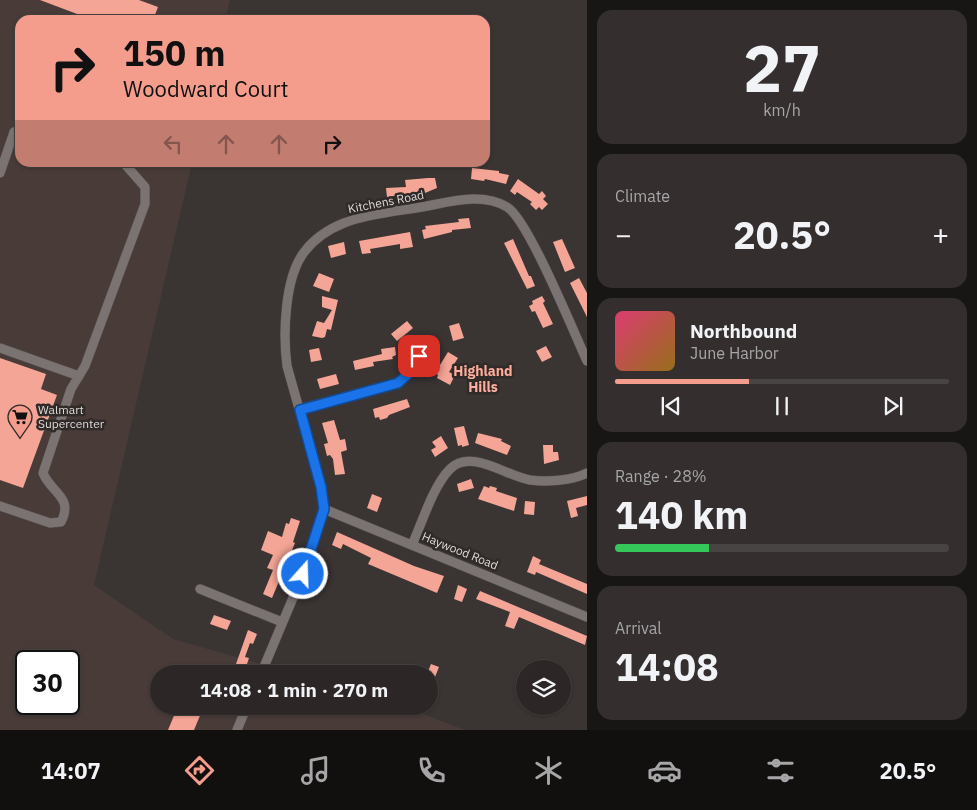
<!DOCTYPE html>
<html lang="en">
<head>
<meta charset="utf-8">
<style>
	body { margin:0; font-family:"IBM Plex Sans",sans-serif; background:#342f2e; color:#f1f3f6; height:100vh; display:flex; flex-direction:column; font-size:19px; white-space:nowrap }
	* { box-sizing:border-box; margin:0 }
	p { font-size:16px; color:#a6a5a7 }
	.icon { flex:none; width:28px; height:28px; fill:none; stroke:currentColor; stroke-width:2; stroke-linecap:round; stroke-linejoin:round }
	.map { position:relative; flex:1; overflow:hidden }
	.details { display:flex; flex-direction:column; gap:10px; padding:10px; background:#181515; width:390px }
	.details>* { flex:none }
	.guide { position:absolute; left:15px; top:15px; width:475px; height:152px; border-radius:15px; box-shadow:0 1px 4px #0004,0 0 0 1px #484443; background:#f49d8c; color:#111; overflow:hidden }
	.tools { position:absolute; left:516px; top:660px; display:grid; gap:10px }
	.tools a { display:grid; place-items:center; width:55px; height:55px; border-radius:50%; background:#2c2726; box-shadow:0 1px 4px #0004,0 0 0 1px #484443; font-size:25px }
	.speed { position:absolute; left:15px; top:650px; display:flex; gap:10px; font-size:25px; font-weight:700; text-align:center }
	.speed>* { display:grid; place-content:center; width:65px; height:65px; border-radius:50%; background:#2c2726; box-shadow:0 1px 4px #0004,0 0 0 1px #484443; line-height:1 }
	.speed .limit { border:2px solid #111; border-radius:8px; background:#fff; color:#111 }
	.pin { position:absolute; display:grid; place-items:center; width:42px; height:42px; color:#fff; margin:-21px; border-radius:10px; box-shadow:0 2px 8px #0006 }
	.me { position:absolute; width:55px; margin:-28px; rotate:20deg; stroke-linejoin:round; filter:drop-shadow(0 0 4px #0008) }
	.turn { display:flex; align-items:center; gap:18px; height:105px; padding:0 25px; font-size:22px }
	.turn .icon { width:65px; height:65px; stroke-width:2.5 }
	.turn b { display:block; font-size:35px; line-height:42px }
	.lanes { display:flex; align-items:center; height:48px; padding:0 25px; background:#0003; justify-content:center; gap:25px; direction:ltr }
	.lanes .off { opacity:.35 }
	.big { font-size:38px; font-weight:700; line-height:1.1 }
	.details .tile { flex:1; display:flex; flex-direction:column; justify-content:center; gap:8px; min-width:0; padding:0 18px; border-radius:15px; background:#342f2e }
	.details .dial { align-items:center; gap:0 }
	.dial b { font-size:65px; line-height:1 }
	.song { display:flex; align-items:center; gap:15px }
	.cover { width:60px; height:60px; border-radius:8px; background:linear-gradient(135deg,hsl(340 70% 55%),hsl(40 70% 35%)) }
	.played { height:5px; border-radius:2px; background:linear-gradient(90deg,#f49d8c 40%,#484443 40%) }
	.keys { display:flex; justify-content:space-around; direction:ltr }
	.heat { display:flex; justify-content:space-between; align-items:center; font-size:28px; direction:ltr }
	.charge { height:8px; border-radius:4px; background:linear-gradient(90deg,#34c759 28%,#484443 0) }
	.trip { position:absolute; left:150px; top:665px; width:288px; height:50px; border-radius:25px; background:#2c2726; box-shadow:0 1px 4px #0004,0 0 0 1px #484443; font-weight:700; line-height:50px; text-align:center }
	.menu { display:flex; height:80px; justify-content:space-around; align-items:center; background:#12100f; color:#a6a5a7 }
	.menu .icon { width:35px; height:35px }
	.menu .on { color:#f49d8c }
	.menu b { font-size:22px; color:#f1f3f6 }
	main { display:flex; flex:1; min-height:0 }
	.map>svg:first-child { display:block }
</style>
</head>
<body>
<main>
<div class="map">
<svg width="587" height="730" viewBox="0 0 587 730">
	<rect width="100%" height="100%" fill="#3a3433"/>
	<path fill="#483b38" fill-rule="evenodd" d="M0,0H230L225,20H20V162L192,163L94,585L173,639L296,674H159V706H402L465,730H0ZM26,661H69V704H26Z"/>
	<g fill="#f5a595">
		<path d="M40,0H139L158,7L153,20H93Z"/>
		<path d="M472,168L499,171V173L509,175L506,184L485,179L484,181L471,179Z"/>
		<path d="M428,178H435L437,188L425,193L424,191L387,197L386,188L406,187L405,180Z"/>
		<path d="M518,179L539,194L542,191L546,196L543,199L548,204L542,210L539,207L536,210L530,204L532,202L517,192L515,195L510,191Z"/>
		<path d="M469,218L471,228L452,230V232L424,239L422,230L426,229L425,226L459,222L458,219Z"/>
		<path d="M410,232L413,247L400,249V244L370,249L371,253L362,254L359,241Z"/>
		<path d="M513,239L529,276H531L535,286L527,289L504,243Z"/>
		<path d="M562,239L575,268L565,272L553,242Z"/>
		<path d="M344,242L346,254L331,258L328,246Z"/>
		<path d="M319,273L334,279L329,292L313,286Z"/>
		<path d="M579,278L587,293V317L570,283Z"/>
		<path d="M322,296L338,300L331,330L327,329L325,337L322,338L312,336L317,321L324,323L332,310L322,307Z"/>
		<path d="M542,296L545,301L543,303L553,324L543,328L535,311L532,312L529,306L533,304L532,301Z"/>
		<path d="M407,321L413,328L397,341L391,334Z"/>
		<path d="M459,323L464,338L453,341L449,326Z"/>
		<path d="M546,346L552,357L542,362L536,351Z"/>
		<path d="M395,347L396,355L392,357L393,359L373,362L374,366L355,370L353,361L382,354L381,349Z"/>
		<path d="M319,348L322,360L311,362L309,350Z"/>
		<path d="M448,352L458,358L449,372L455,375L450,385L437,378L438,375L435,373Z"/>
		<path d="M0,358L46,374L41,389L57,395L23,488L0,480Z"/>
		<path d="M336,374L339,384L320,389L317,379Z"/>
		<path d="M407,399L410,407L389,415L387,418L380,420L379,417L375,418L373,409Z"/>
		<path d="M334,420L340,440L345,439L347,450L341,452L345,474L335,475L333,459L330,455L327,456L324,444L328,443L322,423Z"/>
		<path d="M464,426L469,445L462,447V445L458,446L454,428Z"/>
		<path d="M478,433L502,439L501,441L511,446L507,455L475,443Z"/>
		<path d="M441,436L448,448L435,457L431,450L436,447L432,442Z"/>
		<path d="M543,445H553V452H558L559,460L544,464Z"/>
		<path d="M471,479L474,488L459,492L457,484Z"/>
		<path d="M484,486L489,488L490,486L497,488L496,491L517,498L514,511L478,499Z"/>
		<path d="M372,494L382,498L377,512L367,508Z"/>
		<path d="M587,496V505L576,508L578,516L571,518L567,501Z"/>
		<path d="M525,501L535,502L534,515L524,514Z"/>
		<path d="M291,518L300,521L293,542L295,543L272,598L263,594L273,570L267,568L273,555L261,550L268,531L282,537L286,523L289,524Z"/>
		<path d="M337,532L414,566L444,576L437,593L368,564L371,558L343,544L341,549L332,545Z"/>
		<path d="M533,556L541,560L539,564L587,584V594L536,572L535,575L527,572Z"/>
		<path d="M458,585L467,589L462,602L454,599Z"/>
		<path d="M480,591L587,636L585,645L519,617L514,629L505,626L510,612L476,599Z"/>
		<path d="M214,615L231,621L227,630L210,624Z"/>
		<path d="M248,630L257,634L253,644L250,643L245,657L249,658L246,667L236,664Z"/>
		<path d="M431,664L439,667L429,692V674H427Z"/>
		<path d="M178,706H204L194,730H168Z"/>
	</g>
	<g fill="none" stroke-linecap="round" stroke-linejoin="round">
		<defs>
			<g id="minor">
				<path d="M0,173L14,132L20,129"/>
				<path d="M0,348L79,376"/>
				<path d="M299,409L398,383L407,375L419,356"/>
				<path d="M0,506L50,523L61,522C74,497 51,493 43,473L71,389L85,366L145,204V187L123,162"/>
				<path d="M324,509L587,617"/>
				<path d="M412,545C422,523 433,486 450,469C471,448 506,476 530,480C546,482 572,481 587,473"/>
				<path d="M200,589L282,622"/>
				<path d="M261,674L303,574L324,509L321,487L287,366C283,335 284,277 305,251C315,238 329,229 344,223C366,214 399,211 422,207C450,202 482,192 507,207C528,219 574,333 587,361"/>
				<path d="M237,730L247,706"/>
			</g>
		</defs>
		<use href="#minor" stroke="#565150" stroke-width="10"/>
		<use href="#minor" stroke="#7a7372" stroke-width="9"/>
	</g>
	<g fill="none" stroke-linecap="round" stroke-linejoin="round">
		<defs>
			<path id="route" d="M303,574L324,509L321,487L300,410L398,383L407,375L419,356"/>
		</defs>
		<use href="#route" stroke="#114b97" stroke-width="12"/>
		<use href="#route" stroke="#1a73e8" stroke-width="9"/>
	</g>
	<defs>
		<symbol id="supermarket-pin" viewBox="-11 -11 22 30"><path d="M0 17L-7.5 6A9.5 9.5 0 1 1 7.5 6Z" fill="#f49d8c" stroke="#302a29"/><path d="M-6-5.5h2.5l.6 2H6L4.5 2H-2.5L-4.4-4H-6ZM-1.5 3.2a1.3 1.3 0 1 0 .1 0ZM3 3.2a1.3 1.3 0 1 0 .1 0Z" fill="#111"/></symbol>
	</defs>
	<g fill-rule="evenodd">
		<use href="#supermarket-pin" x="6" y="403" width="28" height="38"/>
	</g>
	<g text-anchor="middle" stroke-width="5" stroke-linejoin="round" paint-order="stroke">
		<g font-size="12" fill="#dfdbda" stroke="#302a29">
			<text transform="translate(386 202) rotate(-11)" y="4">Kitchens Road</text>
			<text transform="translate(460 551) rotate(22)" y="4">Haywood Road</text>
		</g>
		<g font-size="12" fill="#dfdbda" stroke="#302a29" text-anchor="start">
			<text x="38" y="414">Walmart<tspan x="38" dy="14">Supercenter</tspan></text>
		</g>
		<g font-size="14" font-weight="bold" fill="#ffad9c" stroke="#302a29">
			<text x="483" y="376">Highland<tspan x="483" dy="16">Hills</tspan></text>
		</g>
	</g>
</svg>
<div class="tools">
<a><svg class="icon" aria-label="layers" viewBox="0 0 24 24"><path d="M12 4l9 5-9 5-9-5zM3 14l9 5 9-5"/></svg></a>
</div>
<div class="speed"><div class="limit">30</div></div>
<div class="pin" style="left:419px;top:356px;background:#d93025"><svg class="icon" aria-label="arrive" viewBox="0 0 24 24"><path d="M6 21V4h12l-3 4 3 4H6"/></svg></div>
<svg class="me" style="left:303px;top:574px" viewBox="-20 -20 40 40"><circle r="17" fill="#1a73e8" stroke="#fff" stroke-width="3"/><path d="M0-11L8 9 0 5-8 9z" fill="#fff"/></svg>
<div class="trip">14:08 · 1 min · 270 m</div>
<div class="guide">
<div class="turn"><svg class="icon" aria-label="right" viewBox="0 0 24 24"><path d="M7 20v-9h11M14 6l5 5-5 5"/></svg><div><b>150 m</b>Woodward Court</div></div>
<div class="lanes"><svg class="icon off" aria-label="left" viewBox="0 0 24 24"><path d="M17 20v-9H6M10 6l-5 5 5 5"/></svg><svg class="icon off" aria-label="ahead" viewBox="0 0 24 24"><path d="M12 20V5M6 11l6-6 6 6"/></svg><svg class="icon off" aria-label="ahead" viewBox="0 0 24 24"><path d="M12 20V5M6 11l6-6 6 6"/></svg><svg class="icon" aria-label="right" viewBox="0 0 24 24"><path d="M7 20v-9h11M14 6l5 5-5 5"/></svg></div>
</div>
</div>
<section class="details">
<div class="tile dial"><b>27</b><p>km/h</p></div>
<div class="tile"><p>Climate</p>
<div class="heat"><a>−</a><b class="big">20.5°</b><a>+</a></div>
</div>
<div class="tile">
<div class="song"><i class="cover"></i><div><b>Northbound</b><p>June Harbor</p></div></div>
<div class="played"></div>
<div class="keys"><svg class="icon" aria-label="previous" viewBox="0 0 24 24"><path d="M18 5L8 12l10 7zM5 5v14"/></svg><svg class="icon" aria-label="pause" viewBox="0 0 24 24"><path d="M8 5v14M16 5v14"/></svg><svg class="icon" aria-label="next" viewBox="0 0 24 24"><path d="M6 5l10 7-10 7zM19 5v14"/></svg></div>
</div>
<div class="tile"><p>Range · 28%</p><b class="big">140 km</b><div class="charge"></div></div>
<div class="tile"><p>Arrival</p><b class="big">14:08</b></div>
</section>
</main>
<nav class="menu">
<b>14:07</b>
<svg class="icon on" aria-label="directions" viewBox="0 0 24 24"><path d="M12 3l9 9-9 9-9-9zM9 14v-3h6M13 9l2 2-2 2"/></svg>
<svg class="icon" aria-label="music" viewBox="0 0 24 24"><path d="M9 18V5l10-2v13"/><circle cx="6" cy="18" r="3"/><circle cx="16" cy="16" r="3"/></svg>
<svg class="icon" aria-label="phone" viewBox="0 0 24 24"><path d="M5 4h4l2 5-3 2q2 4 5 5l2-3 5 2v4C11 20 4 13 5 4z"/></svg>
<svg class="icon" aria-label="climate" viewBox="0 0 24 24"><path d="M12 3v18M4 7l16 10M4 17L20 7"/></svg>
<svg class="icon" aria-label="car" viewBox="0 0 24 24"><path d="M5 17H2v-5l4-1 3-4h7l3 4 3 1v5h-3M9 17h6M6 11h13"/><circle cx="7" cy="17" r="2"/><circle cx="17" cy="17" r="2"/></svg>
<svg class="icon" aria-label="filters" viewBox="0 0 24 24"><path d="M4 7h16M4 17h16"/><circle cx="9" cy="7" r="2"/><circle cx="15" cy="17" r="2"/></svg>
<b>20.5°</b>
</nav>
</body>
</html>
